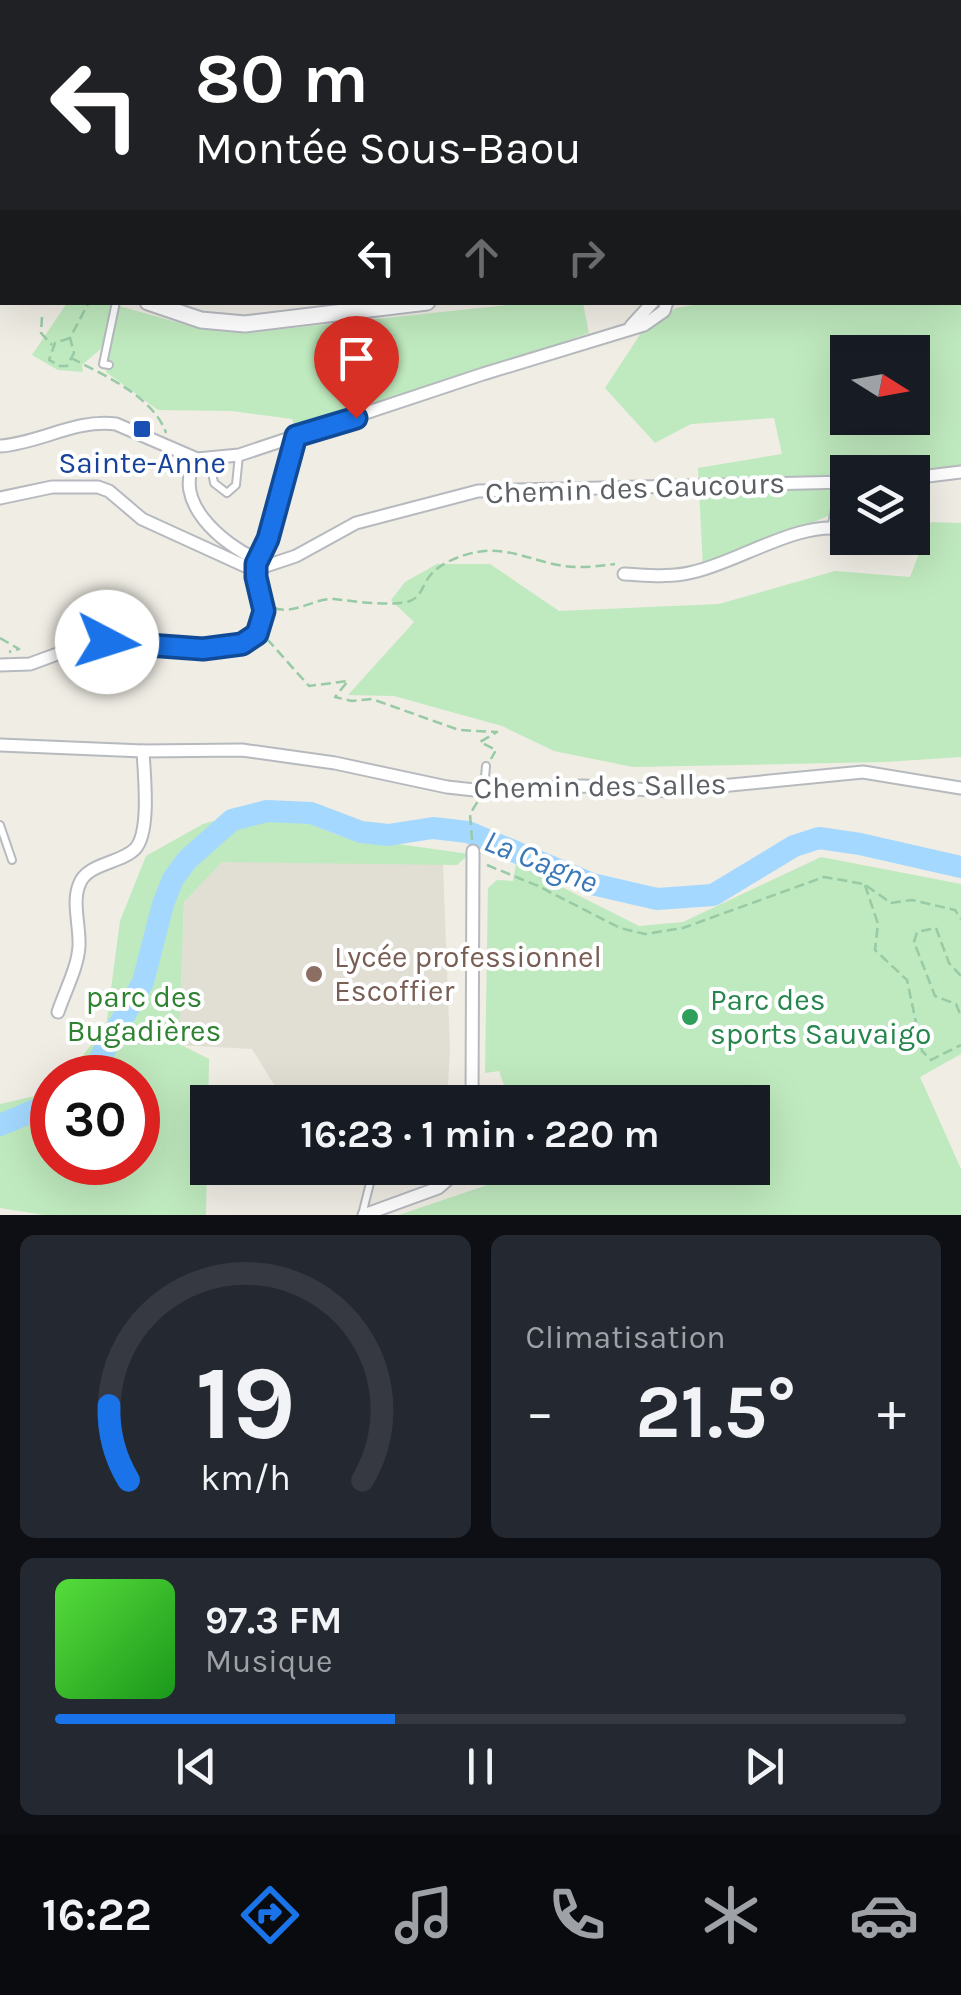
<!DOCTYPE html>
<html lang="fr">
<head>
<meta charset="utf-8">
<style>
	body { margin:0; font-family:Karla,sans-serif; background:#242831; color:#f1f3f6; height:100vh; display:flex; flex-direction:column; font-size:38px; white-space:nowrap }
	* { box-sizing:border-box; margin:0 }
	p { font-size:32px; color:#9ea1a6 }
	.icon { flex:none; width:55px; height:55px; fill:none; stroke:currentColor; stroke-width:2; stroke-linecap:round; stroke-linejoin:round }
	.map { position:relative; height:1215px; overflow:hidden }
	.panel { display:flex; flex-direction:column; gap:20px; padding:20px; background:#0d0f14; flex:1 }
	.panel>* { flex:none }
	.guide { position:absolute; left:0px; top:0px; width:962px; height:305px; box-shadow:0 10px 40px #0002; background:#202124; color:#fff; overflow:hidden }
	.needle { width:65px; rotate:101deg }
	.controls { position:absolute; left:830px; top:335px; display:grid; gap:20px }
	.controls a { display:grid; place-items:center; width:100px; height:100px; border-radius:0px; background:#171b24; box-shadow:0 10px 40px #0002; font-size:50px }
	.speed { position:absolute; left:30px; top:1055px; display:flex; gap:20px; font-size:50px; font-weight:700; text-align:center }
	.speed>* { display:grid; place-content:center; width:130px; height:130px; border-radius:50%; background:#171b24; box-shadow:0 10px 40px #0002; line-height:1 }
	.speed .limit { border:15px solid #d22; background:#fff; color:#111 }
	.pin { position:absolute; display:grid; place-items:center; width:85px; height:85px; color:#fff; margin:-102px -42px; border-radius:50% 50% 50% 0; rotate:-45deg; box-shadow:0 0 10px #0007 }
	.pin .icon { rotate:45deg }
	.me { position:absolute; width:110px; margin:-55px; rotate:95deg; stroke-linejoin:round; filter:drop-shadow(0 0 8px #0008) }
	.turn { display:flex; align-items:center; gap:35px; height:210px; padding:0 30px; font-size:45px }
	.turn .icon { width:130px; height:130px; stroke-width:2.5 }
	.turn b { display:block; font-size:70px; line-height:85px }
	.lanes { display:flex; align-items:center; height:95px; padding:0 30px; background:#0003; justify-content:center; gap:50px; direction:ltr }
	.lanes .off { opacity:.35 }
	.big { font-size:75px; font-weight:700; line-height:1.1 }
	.panel .widget { flex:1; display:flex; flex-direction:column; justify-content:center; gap:15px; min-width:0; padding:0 35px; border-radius:15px; background:#242831 }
	.panel .dial { align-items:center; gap:0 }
	.dial svg { height:260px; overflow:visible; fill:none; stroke:#363941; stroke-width:7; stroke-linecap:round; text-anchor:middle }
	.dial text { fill:#f1f3f6; stroke:none }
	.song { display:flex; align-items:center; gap:30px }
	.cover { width:120px; height:120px; border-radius:15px; background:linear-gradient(135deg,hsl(110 70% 55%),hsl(120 70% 35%)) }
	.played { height:10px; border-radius:5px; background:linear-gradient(90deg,#1a73e8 40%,#363941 40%) }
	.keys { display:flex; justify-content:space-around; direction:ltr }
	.heat { display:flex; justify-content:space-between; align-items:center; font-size:55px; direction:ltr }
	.panel .tiles { flex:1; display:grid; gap:20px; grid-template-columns:1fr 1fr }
	.widget:last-child { grid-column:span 2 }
	.trip { position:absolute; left:190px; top:1085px; width:580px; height:100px; border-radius:0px; background:#171b24; box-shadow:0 10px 40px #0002; font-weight:700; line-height:100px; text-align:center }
	.menu { display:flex; height:160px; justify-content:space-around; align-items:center; background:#090b0e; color:#9ea1a6 }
	.menu .icon { width:70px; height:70px }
	.menu .on { color:#1a73e8 }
	.menu b { font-size:45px; color:#f1f3f6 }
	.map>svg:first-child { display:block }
</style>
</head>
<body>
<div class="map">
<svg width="961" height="1215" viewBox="0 0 961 1215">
	<rect width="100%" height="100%" fill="#efede4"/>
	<path fill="#e1dfd4" d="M221,862L443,864L450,1050L447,1102H285L252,1049L179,1045L184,902Z"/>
	<g fill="#bfe9be" fill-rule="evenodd">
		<path d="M961,251V466L909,472H848L838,512L703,567L698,468L782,454L774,418L691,424L655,443L605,388L641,333L676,308L711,302H960ZM848,352H912V418H848Z"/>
		<path d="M67,303H113L103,347L82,365L83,372L58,370L32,355Z"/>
		<path d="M526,303H583L589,333L320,425L295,427L292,419L232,411L158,410L106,372L119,306L194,327L245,333Z"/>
		<path d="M931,522L961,523V757L884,762L633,767L554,751L502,726L394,696L348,695L414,622L391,600L405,582L437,564H490L559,611L719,604L835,571L910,577Z"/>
		<path d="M265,806L340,836L469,854L457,865L222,862L184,902L179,1044L209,1059L206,1215H44L0,1208V1104L52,1092V1162H138V1078L65,1077L106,1027L120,921L146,856L203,824Z"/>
		<path d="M821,857L961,884V1054L920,1077L961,1169V1215H399L537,1168H752V1102H575L572,1095L549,1102H510L499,1071L485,1073L488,888L497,880L513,881L516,864L639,926L683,922Z"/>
	</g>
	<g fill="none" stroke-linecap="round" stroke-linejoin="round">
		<g stroke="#a4d8ff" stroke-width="22">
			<path d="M81,1078L98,1062L143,982L163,904L173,879L187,860L232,820L267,811L311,813L361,832L388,835L433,828L468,832L592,884L657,899L713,895L794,846L819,838L860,844L961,867"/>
			<path d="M0,1125L52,1103"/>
		</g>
		<defs>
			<g id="service">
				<path d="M0,187L2,189"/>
				<path d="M0,198L2,195"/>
				<path d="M109,365L103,364L116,302"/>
				<path d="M210,460L214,483L227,493L236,485L239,455"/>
				<path d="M484,789L486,766"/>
				<path d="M0,825L12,860"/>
				<path d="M362,1215L371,1179L401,1168"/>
			</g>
			<g id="minor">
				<path d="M470,2L478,0"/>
				<path d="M631,326L653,302"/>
				<path d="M0,446C41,443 74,419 116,424L197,459L239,455L483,374L644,325L664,311L667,302"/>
				<path d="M197,459C169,500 223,545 258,560"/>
				<path d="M912,478L961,472"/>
				<path d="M0,498L52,487H98L109,491L142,519L245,566L263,567L296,556L356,523L478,491L848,482"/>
				<path d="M834,526L843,482"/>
				<path d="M912,532H913"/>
				<path d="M624,574C647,575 670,578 693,572C739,562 802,518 848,530"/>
				<path d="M0,665L30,664L71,649L107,643L184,650L232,646L251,639L260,631L263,615L256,577L257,564L268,539L296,436"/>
				<path d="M0,745L143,751L242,750L335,763L447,787L484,791L583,786L669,791L863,772L961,788"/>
				<path d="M58,1012C65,991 78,967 79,946C80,926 72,903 79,885C86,863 120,864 135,849C151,832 144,773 143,751"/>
				<path d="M472,1102L473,851"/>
				<path d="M364,1215L438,1188L461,1168"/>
			</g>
			<g id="secondary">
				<path d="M0,151L2,154"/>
				<path d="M960,240H961"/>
				<path d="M148,302L201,320L245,324L427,302"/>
			</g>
		</defs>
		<use href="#service" stroke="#b6babf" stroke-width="10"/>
		<use href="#minor" stroke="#b6babf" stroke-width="15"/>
		<use href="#secondary" stroke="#b7bbc1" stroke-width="19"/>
		<g stroke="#97caa5" stroke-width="2.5" stroke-dasharray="10 5" stroke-linecap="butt">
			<path d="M42,317L41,333L52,345"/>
			<path d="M70,338L55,343L49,360L60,366H67L74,353L70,338L89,302"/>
			<path d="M71,358C104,375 154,397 166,433"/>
			<path d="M274,608C296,615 313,598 334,599C351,601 395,607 410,601C422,596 422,586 429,577C439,563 461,555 477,552C504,547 527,558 553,564C574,569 593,567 615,564"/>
			<path d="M0,638L19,649L9,652"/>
			<path d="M267,639L309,686L348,681L335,697L352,701L372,699L459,730L497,732L480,742L496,750L491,759"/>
			<path d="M472,840L470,814L478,801"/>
			<path d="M487,865L538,886L620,928L645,934L683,928L824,877L864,884L891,903L912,900L955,910L961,919"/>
			<path d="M865,885L878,924L875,950L907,980L922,1051L931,1060L961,1045"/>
			<path d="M961,976L949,963L936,928L917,932L914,942L935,996L956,1004L961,1016"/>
		</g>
		<use href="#service" stroke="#fff" stroke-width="6"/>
		<use href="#minor" stroke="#fff" stroke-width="11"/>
		<use href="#secondary" stroke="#fff" stroke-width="15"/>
	</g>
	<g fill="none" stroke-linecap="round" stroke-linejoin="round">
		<defs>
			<path id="route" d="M107,642L203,649L242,644L257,634L264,611L256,577V564L268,539L296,436L356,418"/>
		</defs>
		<use href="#route" stroke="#114b97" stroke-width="25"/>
		<use href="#route" stroke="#1a73e8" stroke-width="18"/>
	</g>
	<rect fill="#1a4fb4" stroke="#fff" stroke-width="4" x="132" y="419" width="20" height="20" rx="5"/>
	<circle fill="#8d6e63" stroke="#fff" stroke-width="4" cx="314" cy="974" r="10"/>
	<circle fill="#2e9e5b" stroke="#fff" stroke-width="4" cx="690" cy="1017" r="10"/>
	<g text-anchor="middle" stroke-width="8" stroke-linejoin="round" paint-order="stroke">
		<g font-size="30" fill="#164399" stroke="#fff">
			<text x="142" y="473">Sainte-Anne</text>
		</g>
		<g font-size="30" fill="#5c6065" stroke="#fff">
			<text transform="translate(635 488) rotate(-2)" y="10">Chemin des Caucours</text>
			<text transform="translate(600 786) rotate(-1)" y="10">Chemin des Salles</text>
		</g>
		<g font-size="30" fill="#785e54" stroke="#fff" text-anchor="start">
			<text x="334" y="967">Lycée professionnel<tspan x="334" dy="34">Escoffier</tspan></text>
		</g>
		<g font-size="30" fill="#2e8231" stroke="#fff">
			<text x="144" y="1007">parc des<tspan x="144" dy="34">Bugadières</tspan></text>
		</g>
		<g font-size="30" fill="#27864d" stroke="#fff" text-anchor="start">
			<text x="710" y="1010">Parc des<tspan x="710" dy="34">sports Sauvaigo</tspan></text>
		</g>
		<g font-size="32" font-style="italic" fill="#3a78b8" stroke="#fff">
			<text transform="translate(541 861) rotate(22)" y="11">La Cagne</text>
		</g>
	</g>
</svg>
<div class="controls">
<a><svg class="needle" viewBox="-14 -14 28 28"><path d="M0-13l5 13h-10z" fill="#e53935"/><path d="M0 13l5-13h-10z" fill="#9ea1a6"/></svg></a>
<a><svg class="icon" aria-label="layers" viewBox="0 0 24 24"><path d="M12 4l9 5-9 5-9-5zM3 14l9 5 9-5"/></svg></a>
</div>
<div class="speed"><div class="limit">30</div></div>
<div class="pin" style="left:356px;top:418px;background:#d93025"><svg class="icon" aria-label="arrive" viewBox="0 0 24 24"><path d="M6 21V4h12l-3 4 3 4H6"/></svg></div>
<svg class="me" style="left:107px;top:642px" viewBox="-20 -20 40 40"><circle r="19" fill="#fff"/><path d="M0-13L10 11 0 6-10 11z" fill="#1a73e8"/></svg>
<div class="trip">16:23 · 1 min · 220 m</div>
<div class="guide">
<div class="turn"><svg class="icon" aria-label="left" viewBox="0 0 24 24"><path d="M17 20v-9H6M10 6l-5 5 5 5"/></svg><div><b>80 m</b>Montée Sous-Baou</div></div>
<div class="lanes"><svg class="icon" aria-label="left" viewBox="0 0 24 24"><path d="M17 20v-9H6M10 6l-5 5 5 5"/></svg><svg class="icon off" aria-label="ahead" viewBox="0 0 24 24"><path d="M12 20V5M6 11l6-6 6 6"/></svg><svg class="icon off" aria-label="right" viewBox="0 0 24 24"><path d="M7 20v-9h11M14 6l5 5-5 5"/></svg></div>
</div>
</div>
<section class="panel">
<div class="tiles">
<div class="widget dial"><svg viewBox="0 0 100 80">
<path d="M14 69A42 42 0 1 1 86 69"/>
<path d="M14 69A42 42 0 0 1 8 46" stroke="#1a73e8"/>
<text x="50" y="56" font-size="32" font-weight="700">19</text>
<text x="50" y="72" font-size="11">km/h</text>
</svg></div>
<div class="widget"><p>Climatisation</p>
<div class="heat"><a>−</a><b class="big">21.5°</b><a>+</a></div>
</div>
<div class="widget">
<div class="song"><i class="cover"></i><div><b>97.3 FM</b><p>Musique</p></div></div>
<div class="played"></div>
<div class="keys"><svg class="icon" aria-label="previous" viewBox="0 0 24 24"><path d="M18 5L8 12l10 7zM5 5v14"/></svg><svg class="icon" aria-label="pause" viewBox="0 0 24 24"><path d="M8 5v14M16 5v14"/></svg><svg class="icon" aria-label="next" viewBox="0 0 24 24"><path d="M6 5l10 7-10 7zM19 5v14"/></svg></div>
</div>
</div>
</section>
<nav class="menu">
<b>16:22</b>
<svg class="icon on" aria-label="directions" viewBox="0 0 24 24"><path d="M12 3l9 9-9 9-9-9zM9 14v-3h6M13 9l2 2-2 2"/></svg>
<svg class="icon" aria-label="music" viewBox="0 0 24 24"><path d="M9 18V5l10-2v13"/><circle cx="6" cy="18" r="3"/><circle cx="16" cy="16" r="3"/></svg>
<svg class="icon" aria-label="phone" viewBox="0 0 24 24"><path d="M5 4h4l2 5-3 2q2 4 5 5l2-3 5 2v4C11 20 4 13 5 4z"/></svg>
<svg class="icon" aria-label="climate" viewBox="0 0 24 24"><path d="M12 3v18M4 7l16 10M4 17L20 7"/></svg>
<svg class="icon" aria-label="car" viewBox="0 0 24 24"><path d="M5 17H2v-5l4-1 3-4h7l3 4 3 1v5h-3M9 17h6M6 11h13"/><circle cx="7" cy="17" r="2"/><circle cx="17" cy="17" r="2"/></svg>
</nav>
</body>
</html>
